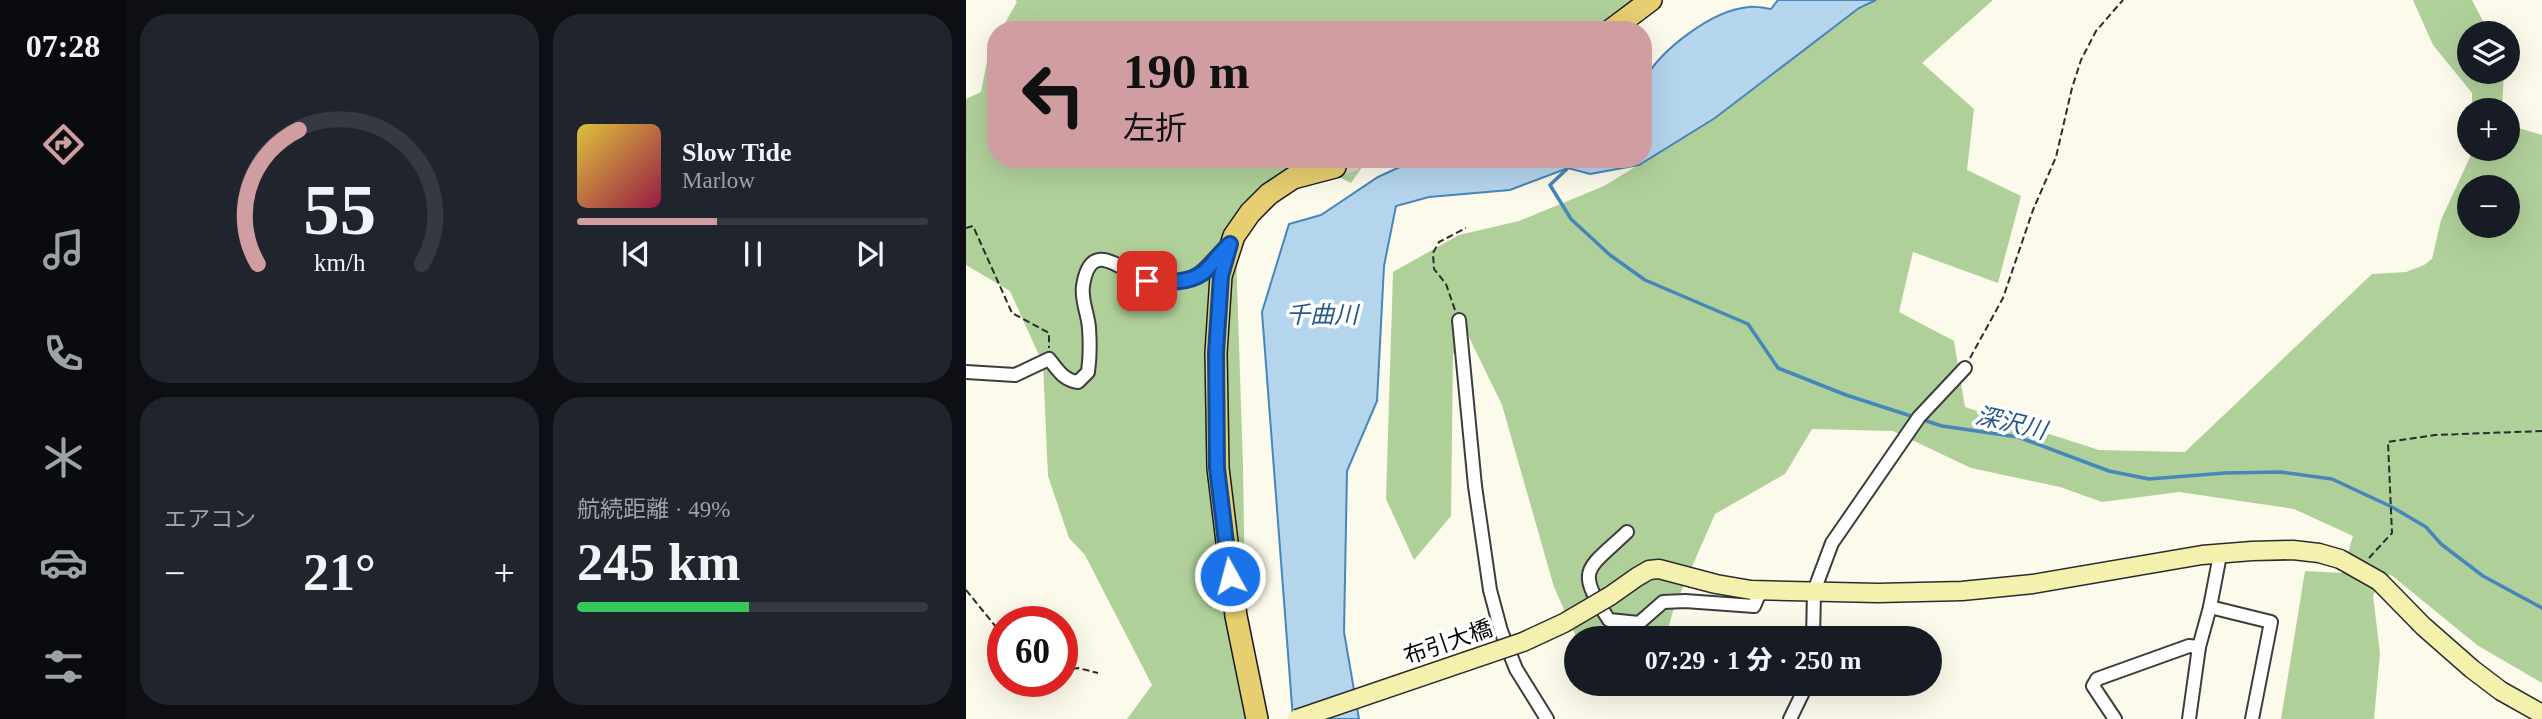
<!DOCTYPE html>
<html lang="ja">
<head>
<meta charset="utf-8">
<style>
	body { margin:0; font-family:"Times New Roman","Noto Sans JP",serif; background:#20242c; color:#f1f3f6; height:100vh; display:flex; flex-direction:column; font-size:26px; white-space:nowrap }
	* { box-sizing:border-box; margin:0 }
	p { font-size:23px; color:#9ea1a6 }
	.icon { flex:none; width:38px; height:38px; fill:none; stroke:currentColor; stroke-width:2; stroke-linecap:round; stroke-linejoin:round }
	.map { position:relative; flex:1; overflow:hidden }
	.drawer { display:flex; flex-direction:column; gap:14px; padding:14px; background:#0d0f14; width:840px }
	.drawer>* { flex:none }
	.guide { position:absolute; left:21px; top:21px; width:665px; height:147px; border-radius:28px; box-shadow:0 7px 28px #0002; background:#d09ea0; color:#111; overflow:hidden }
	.controls { position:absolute; left:1491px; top:21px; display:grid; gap:14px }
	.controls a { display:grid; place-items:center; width:63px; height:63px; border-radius:50%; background:#171b24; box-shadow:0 7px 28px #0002; font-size:35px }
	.speed { position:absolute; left:21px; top:606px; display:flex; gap:14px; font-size:35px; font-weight:700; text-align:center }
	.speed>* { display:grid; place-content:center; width:91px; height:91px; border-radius:50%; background:#171b24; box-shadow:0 7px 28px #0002; line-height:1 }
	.speed .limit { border:10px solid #d22; background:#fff; color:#111 }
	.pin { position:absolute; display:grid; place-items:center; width:60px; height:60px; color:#fff; margin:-30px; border-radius:14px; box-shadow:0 4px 10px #0006 }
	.me { position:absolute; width:77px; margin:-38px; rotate:353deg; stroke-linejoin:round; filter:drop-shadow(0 0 5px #0008) }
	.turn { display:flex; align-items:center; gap:24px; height:147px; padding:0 21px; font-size:32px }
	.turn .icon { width:91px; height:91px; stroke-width:2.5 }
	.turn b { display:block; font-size:49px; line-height:60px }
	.big { font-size:52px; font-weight:800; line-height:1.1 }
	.drawer .widget { flex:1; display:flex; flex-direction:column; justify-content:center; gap:10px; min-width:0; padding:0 24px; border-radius:28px; background:#20242c }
	.drawer .dial { align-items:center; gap:0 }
	.dial svg { height:182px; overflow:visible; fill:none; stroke:#363941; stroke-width:7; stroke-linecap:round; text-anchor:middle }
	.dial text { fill:#f1f3f6; stroke:none }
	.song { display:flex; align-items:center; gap:21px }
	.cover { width:84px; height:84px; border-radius:10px; background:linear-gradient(135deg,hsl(50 70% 55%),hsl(340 70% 35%)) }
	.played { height:7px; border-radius:4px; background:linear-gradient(90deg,#d09ea0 40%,#363941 40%) }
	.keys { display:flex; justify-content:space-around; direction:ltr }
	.heat { display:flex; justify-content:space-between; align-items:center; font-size:38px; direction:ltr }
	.charge { height:10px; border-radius:5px; background:linear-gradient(90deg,#34c759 49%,#363941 0) }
	.drawer .tiles { flex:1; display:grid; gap:14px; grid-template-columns:repeat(2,1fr) }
	.trip { position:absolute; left:598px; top:626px; width:378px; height:70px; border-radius:35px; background:#171b24; box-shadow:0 7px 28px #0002; font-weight:800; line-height:70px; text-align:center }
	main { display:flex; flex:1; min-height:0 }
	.tab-bar { display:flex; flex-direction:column; width:126px; justify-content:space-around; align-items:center; background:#090b0e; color:#9ea1a6 }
	.tab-bar .icon { width:49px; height:49px }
	.tab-bar .on { color:#d09ea0 }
	.tab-bar b { font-size:32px; color:#f1f3f6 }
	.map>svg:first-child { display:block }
</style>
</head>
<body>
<main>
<nav class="tab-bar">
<b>07:28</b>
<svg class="icon on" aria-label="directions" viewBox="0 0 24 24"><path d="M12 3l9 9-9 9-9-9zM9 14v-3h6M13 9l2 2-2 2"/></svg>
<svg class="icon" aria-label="music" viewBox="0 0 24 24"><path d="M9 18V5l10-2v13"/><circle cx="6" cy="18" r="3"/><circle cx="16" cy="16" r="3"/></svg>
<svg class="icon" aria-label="phone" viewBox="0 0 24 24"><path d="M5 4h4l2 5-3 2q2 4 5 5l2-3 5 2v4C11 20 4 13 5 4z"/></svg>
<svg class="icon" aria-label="climate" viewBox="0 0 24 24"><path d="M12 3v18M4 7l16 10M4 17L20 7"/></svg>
<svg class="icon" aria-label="car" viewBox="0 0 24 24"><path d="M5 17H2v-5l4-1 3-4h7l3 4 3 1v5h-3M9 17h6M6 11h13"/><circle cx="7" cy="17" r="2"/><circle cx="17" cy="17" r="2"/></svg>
<svg class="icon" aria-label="filters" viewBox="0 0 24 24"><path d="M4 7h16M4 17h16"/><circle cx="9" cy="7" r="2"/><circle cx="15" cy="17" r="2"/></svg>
</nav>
<section class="drawer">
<div class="tiles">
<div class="widget dial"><svg viewBox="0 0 100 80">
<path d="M14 69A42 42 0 1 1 86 69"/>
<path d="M14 69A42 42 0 0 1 32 10" stroke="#d09ea0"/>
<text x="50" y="56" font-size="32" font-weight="700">55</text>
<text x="50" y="72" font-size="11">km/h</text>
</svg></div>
<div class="widget">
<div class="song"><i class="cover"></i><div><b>Slow Tide</b><p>Marlow</p></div></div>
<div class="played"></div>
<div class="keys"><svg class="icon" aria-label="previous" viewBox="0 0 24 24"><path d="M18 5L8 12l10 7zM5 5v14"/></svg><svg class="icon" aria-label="pause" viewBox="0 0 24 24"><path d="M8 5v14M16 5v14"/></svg><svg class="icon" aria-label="next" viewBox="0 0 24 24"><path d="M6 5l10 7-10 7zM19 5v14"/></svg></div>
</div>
<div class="widget"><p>エアコン</p>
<div class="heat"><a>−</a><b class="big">21°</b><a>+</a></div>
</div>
<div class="widget"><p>航続距離 · 49%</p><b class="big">245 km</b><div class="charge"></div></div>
</div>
</section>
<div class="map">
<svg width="1576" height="719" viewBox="0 0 1576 719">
	<rect width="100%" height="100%" fill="#fcfaea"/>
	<g fill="#b0d09a" fill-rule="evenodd">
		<path d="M49,0H674L638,30H35L51,2Z"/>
		<path d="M910,0H1027L956,63L1008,109L1001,170L1055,196L1032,283L947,252L933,312L988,341L999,407L1133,450L1219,452L1406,274L1440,272L1458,265L1466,259L1475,220L1505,155V149H1542V125L1576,135V683L1511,645L1424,574L1407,595L1414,654L1408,719H1315L1339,571L1376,573L1387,536L1328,509L1213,492L1136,502L1094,487L1005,468L927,431L846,429L819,474L749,514L708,608L699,639H611L588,587L536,405L498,327L487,355L485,516L448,560L420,499L427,272L493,235L553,221L638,186L749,118L893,8ZM1503,187H1542V226H1503Z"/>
		<path d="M1447,0H1506L1523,33H1503V72H1538L1536,110H1506V93L1467,45Z"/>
		<path d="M30,39V159H397L399,163L385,183L369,175L367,166L269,222L277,467L281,719H161L186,685L119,555L103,538L82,476L77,364L44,291L0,265V99L15,92L23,51Z"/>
	</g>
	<path fill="#b5d5ed" stroke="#4686ba" stroke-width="2" d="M812,0H910L893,8L749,118L673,165L624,174L602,168L544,190L463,197L430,206L418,266L411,401L381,471L378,632L393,719H327L296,312L323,224L355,215L412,177L449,160L505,159L507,163C517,165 525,166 532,159H677V82C694,50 746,10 783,7C789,6 798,8 805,9Z"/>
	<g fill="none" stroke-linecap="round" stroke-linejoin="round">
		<path stroke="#4686ba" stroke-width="3.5" d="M604,166L584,185L605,219L644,255L679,280L782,324L812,368L880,395L976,426L1052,437L1143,471L1183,479L1259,473L1314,472L1366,479L1426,507L1460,527L1475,544L1517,576L1576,608"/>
		<path stroke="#d8d6c8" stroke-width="21" stroke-dasharray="21 10" stroke-linecap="butt" d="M369,167L391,159"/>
		<defs>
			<g id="street">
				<path d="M493,320L509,486L524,590L535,631L550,669L581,719"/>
				<path d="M0,372L49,375L83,359C92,370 97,380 112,382L122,372C124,358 124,342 123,328C122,313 115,301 117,286C125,233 160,276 183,281C190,282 202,283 210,282C239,278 242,261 262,246"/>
				<path d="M661,532C620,571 609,568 643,620L673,623L697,602L719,601L788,606L795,590"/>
				<path d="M1244,607L1305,622L1286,719"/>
				<path d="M847,639L848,591L866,543L953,417L999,368"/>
				<path d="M824,719L841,684"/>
				<path d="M1149,719L1127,686L1131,679L1223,646L1233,647"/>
				<path d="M1223,719L1233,647L1244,607L1254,555"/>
			</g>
			<path id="secondary" d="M644,596L671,577L683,570L693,569L750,584L785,590L912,593L996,591L1067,584L1236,555L1286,551L1327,550L1353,553L1374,559L1413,581L1457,626L1506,669L1535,691L1576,714"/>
			<g id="primary">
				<path d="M645,30L685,0"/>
				<path d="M291,719L270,616L252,468L250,353L255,276L268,236L284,213L303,194L327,178L369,167"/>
			</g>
		</defs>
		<use href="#street" stroke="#3d3d3d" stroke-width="16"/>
		<use href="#secondary" stroke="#2c2c2c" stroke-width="21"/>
		<use href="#primary" stroke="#1b1b1b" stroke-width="24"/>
		<g stroke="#2c2c2c" stroke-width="2" stroke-dasharray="7 3.5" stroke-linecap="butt">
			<path d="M0,228L7,226L46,313L83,333V348"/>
			<path d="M489,310L480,284L468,269L467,253L473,242L500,228"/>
			<path d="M1004,358L1037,298L1067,210L1090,157L1106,88L1115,60L1130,31L1157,0"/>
			<path d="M1403,558L1426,533L1422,442L1469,435L1576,431"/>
			<path d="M0,590L30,627L37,642"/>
			<path d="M96,671L112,668L132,673"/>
		</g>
		<use href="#street" stroke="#fff" stroke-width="12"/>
		<use href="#secondary" stroke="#f4f0ad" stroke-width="18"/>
		<use href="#primary" stroke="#e6cf70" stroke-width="21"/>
		<defs>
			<path id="secondary-bridge" d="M331,719L557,642L598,623L644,596"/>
		</defs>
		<use href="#secondary-bridge" stroke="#2c2c2c" stroke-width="21" stroke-linecap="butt"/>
		<use href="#secondary-bridge" stroke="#f4f0ad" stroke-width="18"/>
	</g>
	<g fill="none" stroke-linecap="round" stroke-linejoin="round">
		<defs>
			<path id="route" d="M181,281C199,282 221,284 237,273C245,267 254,252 264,244L255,276L250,353L251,468L264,576"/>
		</defs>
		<use href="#route" stroke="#114b97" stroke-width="18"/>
		<use href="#route" stroke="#1a73e8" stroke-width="12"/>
	</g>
	<g text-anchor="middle" stroke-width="7" stroke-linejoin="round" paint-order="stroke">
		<g font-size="23" fill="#0a0a0a" stroke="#fff">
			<text transform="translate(482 642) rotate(-19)" y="8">布引大橋</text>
		</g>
		<g font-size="24" font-style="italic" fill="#25598a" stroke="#fff">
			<text x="356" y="323">千曲川</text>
			<text transform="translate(1045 423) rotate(13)" y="8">深沢川</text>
		</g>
	</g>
</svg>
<div class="controls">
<a><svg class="icon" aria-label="layers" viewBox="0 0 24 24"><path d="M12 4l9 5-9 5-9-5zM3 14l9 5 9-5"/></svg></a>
<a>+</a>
<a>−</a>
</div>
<div class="speed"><div class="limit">60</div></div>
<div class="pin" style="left:181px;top:281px;background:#d93025"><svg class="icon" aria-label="arrive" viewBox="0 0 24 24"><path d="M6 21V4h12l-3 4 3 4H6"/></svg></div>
<svg class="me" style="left:264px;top:576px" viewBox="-20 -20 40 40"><circle r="17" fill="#1a73e8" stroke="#fff" stroke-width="3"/><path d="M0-11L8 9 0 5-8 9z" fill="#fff"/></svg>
<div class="trip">07:29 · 1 分 · 250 m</div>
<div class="guide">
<div class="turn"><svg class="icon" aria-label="left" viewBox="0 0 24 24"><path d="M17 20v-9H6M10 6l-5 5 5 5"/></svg><div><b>190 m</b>左折</div></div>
</div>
</div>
</main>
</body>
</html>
